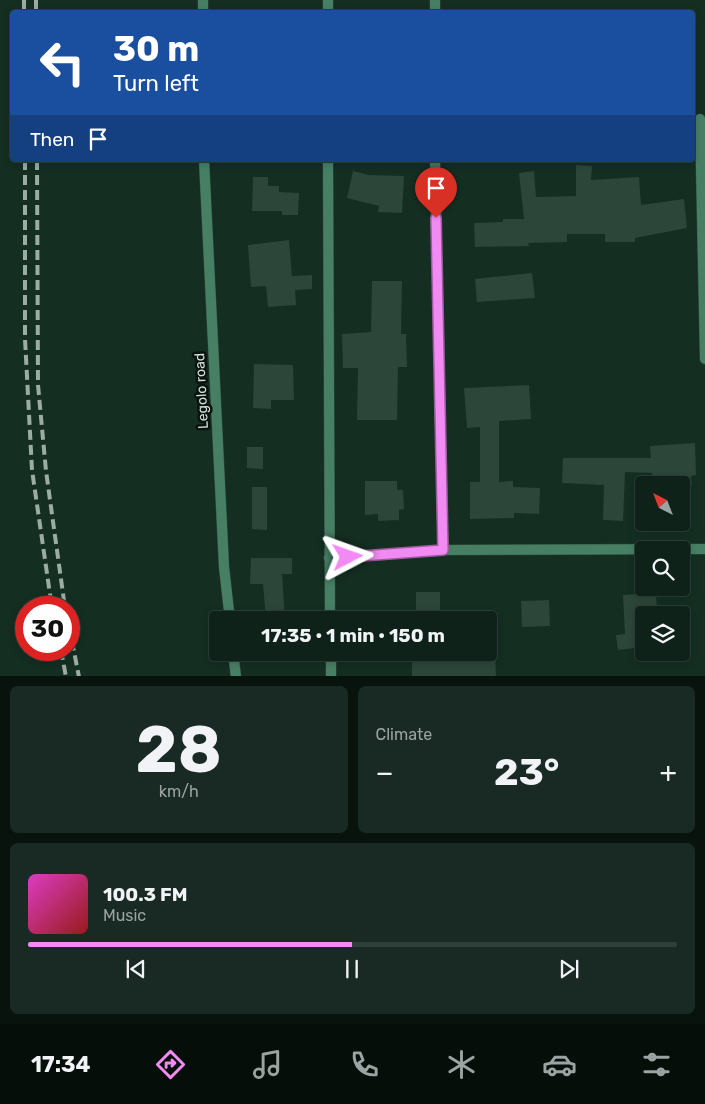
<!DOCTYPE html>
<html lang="en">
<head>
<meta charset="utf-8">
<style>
	body { margin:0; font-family:Rubik,sans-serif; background:#182a23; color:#f1f3f6; height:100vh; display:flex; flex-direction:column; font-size:19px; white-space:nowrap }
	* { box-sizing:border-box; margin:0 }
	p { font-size:16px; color:#9ba4a2 }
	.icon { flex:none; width:28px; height:28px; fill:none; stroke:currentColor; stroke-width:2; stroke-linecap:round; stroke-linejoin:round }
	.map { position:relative; height:676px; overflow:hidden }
	.side { display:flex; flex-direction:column; gap:10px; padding:10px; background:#08130e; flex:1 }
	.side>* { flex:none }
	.top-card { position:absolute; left:10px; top:10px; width:685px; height:152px; border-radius:5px; box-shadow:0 2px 8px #0003,0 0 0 1px #2f3f39; background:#1a4fa0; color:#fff; overflow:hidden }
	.needle { width:32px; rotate:318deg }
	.buttons { position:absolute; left:635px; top:476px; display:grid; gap:10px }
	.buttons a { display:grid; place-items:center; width:55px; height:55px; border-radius:5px; background:#0f221a; box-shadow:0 2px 8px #0003,0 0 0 1px #2f3f39; font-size:25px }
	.speed { position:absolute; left:15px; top:596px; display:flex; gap:10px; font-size:25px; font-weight:700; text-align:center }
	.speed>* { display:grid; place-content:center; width:65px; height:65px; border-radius:50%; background:#0f221a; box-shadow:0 2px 8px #0003,0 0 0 1px #2f3f39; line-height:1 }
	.speed .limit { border:8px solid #d22; background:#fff; color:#111 }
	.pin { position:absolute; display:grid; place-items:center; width:42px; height:42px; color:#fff; margin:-51px -21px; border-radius:50% 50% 50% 0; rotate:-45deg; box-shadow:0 0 5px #0007 }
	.pin .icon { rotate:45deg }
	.me { position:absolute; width:55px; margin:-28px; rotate:86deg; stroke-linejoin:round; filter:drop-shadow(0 0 4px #0008) }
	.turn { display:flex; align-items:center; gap:18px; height:105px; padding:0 20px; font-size:22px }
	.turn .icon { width:65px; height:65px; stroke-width:2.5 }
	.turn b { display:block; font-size:35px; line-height:42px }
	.then { display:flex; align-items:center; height:48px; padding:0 20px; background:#0003; gap:10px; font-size:19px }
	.big { font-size:38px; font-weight:700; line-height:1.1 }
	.side .tile { flex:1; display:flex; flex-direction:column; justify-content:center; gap:8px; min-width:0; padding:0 18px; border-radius:8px; background:#182a23 }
	.side .dial { align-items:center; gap:0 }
	.dial b { font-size:65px; line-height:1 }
	.song { display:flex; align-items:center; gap:15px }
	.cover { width:60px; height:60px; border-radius:8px; background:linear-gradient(135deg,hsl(310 70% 55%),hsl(0 70% 35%)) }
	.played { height:5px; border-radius:2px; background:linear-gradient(90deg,#f28af3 50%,#2f3f39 50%) }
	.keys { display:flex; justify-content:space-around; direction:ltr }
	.heat { display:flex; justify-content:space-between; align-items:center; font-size:28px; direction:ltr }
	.side .tiles { flex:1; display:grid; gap:10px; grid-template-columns:1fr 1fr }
	.tile:last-child { grid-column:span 2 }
	.trip { position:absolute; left:209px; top:611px; width:288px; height:50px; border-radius:5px; background:#0f221a; box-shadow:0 2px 8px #0003,0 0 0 1px #2f3f39; font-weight:700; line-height:50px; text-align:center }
	.dock { display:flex; height:80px; justify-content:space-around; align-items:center; background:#060e0a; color:#9ba4a2 }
	.dock .icon { width:35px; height:35px }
	.dock .current { color:#f28af3 }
	.dock b { font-size:22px; color:#f1f3f6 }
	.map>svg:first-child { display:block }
</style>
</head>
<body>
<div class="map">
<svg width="705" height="677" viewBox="0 0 705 677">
	<rect width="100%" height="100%" fill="#142e22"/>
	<g fill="#2c4639">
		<path d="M576,165L592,166L591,180L639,177L641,205L684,199L687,228L635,238V242H605V234H567V242L528,243L529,246L475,247L474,223L503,222V219H524L519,173L534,171L536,197L576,196Z"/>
		<path d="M353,171L369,175L404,176L402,213L378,212L379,206L347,198Z"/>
		<path d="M253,177H268V186H279V192L299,193L298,215H282V211H252Z"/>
		<path d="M289,240L292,276L312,275V289L295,290L296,305L268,307L266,286L251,287L248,245Z"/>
		<path d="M532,273L535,298L477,302L475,279Z"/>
		<path d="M372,281H402L401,334H406L407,367H398L397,420H357L358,368H343L342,334L371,332Z"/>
		<path d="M254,364L293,365L294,400H271V409L253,408Z"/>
		<path d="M529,385L531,419L499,421V482L513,481V487L540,488L539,514L514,513V518L470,519V482H480V427L467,428L464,388Z"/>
		<path d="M695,443L696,475L691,476L692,485H652V473L625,472L623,521L603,520L604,485L562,483L563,458H651L650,446Z"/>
		<path d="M247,447H263V469L247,468Z"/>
		<path d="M365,481H397V490H403L404,509L399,510V520L378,521V514L365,515Z"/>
		<path d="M252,487H267V530L252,529Z"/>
		<path d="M251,558H292V574H282L285,620H266L263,584H250Z"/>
		<rect x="416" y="592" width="24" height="28"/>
		<path d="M656,593L657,615H644V647L618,650L616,635L625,634L623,595Z"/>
		<path d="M549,600L550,626L522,627L521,601Z"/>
		<path d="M412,652H495L496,677H412Z"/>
	</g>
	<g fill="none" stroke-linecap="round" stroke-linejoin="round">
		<defs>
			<g id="street">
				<path d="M328,0V12"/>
				<path d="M203,12V0"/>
				<path d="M435,12V0"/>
				<path d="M700,119L705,359"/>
				<path d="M204,160L224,567L230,620"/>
				<path d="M328,160L330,620"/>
				<path d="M435,160L443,550"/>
				<path d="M329,558L443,550L705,549"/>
				<path d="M233,652L236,677"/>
				<path d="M331,652V677"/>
			</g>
		</defs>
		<use href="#street" stroke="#324b3f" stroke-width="11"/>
		<use href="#street" stroke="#477f65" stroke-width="10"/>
		<g stroke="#9aaca3" stroke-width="4" stroke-dasharray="10 5" stroke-linecap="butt">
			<path d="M24,0V12"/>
			<path d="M36,0V12"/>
			<path d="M25,160V339L32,470L52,608"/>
			<path d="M37,160L38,385L46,471L65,608"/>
			<path d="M69,626L79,677"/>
			<path d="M61,650L66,677"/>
		</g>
	</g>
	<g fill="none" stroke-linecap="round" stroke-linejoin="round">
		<defs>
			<path id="route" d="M348,557L443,550L436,218"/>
		</defs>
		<use href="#route" stroke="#9d5a9e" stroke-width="12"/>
		<use href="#route" stroke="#f28af3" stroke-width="9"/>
	</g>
	<g text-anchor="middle" stroke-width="5" stroke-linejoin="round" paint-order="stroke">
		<g font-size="14" fill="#d2e1d9" stroke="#09130e">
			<text transform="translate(201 391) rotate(-93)" y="5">Legolo road</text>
		</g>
	</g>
</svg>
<div class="buttons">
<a><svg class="needle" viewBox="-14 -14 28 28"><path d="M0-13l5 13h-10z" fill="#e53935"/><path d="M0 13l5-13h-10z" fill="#9ba4a2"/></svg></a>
<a><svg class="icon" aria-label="search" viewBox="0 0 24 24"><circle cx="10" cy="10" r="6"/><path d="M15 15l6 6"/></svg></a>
<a><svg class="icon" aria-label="layers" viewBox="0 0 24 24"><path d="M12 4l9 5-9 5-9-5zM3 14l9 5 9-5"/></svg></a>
</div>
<div class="speed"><div class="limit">30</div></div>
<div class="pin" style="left:436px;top:218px;background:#d93025"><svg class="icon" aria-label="arrive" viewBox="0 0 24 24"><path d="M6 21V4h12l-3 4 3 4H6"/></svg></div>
<svg class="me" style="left:348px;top:557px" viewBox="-20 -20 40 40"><path d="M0-17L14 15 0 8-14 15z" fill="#f28af3" stroke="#fff" stroke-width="4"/></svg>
<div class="trip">17:35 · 1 min · 150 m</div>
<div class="top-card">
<div class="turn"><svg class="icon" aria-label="left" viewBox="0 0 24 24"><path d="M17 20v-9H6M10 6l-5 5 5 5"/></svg><div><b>30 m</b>Turn left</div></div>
<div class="then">Then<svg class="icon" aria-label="arrive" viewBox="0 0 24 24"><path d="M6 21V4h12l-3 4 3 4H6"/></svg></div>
</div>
</div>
<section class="side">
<div class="tiles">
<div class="tile dial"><b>28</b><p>km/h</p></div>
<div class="tile"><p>Climate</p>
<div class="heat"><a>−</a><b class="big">23°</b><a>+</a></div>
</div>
<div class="tile">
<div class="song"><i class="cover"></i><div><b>100.3 FM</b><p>Music</p></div></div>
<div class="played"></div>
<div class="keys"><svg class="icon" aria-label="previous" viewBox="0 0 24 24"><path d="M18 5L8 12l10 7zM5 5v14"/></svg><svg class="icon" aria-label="pause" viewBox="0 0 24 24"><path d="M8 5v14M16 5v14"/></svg><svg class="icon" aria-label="next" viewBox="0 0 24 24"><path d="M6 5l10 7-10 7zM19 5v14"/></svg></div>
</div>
</div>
</section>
<nav class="dock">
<b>17:34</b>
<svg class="icon current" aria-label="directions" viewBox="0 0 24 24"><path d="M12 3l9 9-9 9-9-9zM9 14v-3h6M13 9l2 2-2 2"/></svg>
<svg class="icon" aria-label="music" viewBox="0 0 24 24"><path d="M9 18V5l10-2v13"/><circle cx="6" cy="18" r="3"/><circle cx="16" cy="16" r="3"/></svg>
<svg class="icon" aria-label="phone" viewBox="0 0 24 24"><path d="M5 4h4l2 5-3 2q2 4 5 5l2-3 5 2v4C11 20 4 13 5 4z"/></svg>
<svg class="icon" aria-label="climate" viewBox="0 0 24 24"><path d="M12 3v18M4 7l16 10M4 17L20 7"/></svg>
<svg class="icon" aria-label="car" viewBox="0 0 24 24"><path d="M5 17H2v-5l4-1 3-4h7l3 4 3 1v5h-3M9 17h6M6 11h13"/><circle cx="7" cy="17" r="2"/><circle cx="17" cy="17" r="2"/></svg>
<svg class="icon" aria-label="filters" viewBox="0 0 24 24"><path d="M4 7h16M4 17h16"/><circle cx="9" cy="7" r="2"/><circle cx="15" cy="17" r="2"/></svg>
</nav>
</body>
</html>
